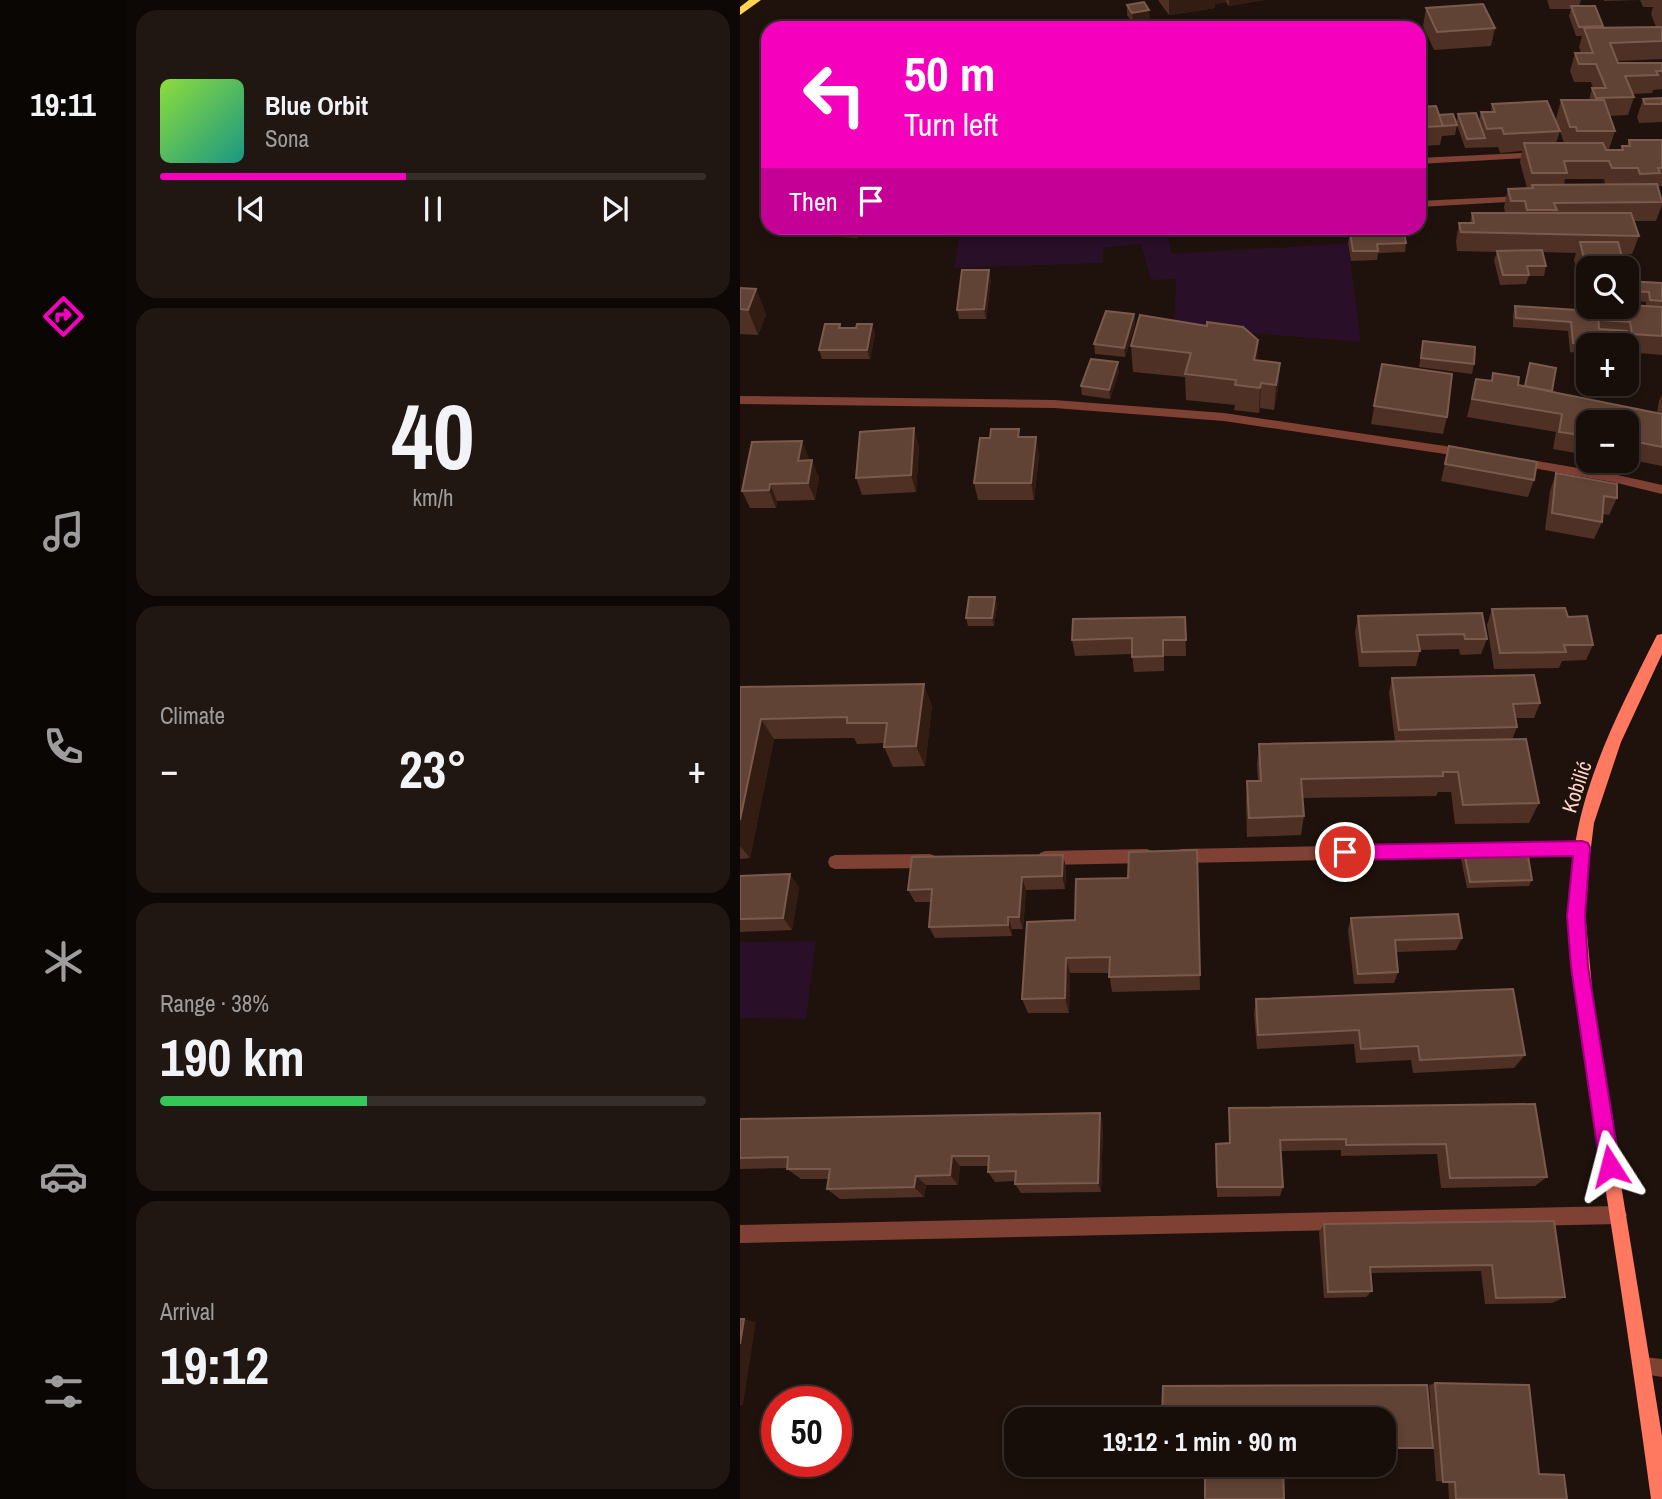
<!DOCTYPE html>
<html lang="en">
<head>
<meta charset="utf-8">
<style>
	body { margin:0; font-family:"Archivo Narrow",sans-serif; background:#201712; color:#f1f3f6; height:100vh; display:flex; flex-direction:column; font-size:26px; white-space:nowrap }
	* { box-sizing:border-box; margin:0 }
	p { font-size:23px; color:#9e9c9c }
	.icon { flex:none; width:38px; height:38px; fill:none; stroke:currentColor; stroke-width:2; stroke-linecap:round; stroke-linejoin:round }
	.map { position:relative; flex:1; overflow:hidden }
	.sheet { display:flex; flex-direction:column; gap:10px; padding:10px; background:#0d0805; width:614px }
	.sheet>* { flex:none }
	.top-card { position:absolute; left:21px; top:21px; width:665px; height:214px; border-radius:21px; box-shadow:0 4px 10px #0003,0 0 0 2px #362e2a; background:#f500bd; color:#fff; overflow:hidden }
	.fabs { position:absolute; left:836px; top:256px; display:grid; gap:14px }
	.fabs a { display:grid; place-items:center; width:63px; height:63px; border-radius:14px; background:#170e09; box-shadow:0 4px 10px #0003,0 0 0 2px #362e2a; font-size:35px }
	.speed { position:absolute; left:21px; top:1386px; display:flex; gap:14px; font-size:35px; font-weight:700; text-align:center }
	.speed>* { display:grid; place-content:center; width:91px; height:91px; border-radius:50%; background:#170e09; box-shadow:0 4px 10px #0003,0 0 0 2px #362e2a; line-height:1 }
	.speed .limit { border:10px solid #d22; background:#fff; color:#111 }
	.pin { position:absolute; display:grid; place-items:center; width:60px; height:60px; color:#fff; margin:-30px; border:4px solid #fff; border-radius:50%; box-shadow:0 2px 7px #0007 }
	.me { position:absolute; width:77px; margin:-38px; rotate:351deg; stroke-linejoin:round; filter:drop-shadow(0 0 5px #0008) }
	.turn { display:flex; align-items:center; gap:24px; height:147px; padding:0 28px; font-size:32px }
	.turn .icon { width:91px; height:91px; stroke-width:2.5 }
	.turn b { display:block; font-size:49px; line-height:60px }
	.then { display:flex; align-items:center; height:66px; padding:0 28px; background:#0003; gap:14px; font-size:26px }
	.big { font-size:52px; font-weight:700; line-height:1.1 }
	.sheet .tile { flex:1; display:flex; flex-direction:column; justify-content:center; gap:10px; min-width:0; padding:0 24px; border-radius:21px; background:#201712 }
	.sheet .dial { align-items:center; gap:0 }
	.dial b { font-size:91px; line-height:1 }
	.song { display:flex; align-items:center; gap:21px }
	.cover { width:84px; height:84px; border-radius:10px; background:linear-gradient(135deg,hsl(90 70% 55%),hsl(170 70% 35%)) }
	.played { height:7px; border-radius:4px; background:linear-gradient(90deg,#f500bd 45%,#362e2a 45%) }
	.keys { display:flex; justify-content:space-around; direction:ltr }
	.heat { display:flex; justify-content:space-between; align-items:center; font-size:38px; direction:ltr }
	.charge { height:10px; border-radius:5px; background:linear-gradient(90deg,#34c759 38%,#362e2a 0) }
	.trip { position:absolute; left:264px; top:1407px; width:392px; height:70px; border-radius:21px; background:#170e09; box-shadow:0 4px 10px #0003,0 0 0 2px #362e2a; font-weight:700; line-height:70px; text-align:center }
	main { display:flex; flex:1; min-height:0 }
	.menu { display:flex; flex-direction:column; width:126px; justify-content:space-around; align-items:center; background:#090604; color:#9e9c9c }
	.menu .icon { width:49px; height:49px }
	.menu .active { color:#f500bd }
	.menu b { font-size:32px; color:#f1f3f6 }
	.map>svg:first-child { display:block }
</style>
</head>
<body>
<main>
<nav class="menu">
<b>19:11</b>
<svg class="icon active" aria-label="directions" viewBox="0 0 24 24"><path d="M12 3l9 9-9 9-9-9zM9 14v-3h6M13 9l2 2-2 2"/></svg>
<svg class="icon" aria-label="music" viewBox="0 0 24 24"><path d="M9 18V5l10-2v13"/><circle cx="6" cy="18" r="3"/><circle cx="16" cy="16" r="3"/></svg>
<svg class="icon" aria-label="phone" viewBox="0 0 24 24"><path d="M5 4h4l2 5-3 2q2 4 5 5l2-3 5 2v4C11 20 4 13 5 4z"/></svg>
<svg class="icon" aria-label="climate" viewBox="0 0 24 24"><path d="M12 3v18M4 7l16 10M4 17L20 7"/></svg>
<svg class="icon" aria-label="car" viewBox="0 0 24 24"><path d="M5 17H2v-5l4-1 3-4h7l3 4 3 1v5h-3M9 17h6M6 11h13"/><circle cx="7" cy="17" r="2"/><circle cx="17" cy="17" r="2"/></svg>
<svg class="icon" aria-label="filters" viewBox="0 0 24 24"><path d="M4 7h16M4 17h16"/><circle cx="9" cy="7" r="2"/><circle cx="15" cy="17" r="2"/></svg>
</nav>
<section class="sheet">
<div class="tile">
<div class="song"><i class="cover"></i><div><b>Blue Orbit</b><p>Sona</p></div></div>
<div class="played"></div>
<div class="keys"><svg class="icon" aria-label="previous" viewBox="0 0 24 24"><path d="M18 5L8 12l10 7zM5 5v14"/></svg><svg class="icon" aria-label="pause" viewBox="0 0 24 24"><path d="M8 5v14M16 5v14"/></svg><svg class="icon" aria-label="next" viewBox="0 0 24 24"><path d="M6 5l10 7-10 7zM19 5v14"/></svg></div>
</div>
<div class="tile dial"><b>40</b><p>km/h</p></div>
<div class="tile"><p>Climate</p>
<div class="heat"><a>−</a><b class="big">23°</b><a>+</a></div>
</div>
<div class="tile"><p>Range · 38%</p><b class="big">190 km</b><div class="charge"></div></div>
<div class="tile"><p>Arrival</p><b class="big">19:12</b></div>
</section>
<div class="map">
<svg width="922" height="1499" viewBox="0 0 922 1499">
	<rect width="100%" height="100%" fill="#1f120c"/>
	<g fill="#290f27">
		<path d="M221,228H426L432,254L608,243L621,342L434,327L436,279L411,280L401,244L363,248V263L214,268Z"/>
		<path d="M76,941L66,1019L0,1018V942Z"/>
	</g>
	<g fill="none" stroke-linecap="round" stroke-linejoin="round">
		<g fill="#804135" fill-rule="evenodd">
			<path d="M800,152L805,155L803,157L679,164V158Z"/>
			<path d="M782,196L787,199L786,201L679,207V201Z"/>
			<path d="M0,396L314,400L484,413L725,449L731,453L725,457L484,421L314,408L0,404Z"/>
			<path d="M779,458L873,474L922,485V494L873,482L775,465V459Z"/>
			<path d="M842,841L847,843L849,848L847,853L842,855L441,863L436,861L434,856L436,851L441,849Z"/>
			<path d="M407,849L412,851L414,856L412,861L407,863L305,865L300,863L298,858L300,853L305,851Z"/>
			<path d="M190,854L195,856L197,861L195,866L190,868L95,869L90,867L88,862L90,857L95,855Z"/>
			<path d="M878,1206L884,1209L887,1215L884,1221L878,1224L0,1243V1225Z"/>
			<path d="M904,1357L922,1359V1377L897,1373L895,1366L897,1359Z"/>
		</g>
		<path fill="#ff7961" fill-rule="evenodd" d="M922,634V654L881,742L854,823L846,887V923L856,1031L922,1436V1499H911C895,1380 877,1261 858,1142C843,1046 822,950 834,852C844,776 883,703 917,635Z"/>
		<path fill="#ffd451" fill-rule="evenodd" d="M9,0H21L0,15V7Z"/>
	</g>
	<g fill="#4e3124" fill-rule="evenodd">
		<path d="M418,0H524L489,6L486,2L475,4V8L429,15Z"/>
		<path d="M807,0H841L839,6L863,26L862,28L916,27L911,14L913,7H903L900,0L864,1V0H922V59L877,61L878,63H922V89L913,90L912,93L893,94L894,97L888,115L869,116L875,131L869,149H866V150H880L882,146H887L889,140H922V186H917L922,199V205L916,221H894L899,236L892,254H881L849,268V306H906V302L887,300V281L922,283V355L887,352V345H849V354L830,352L828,331L773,327V315L775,306L847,311L834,260L836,253L803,252L806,266L804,276H789L786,284L760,285L754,260L757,252L717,251L716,241L719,223H730L732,213H765L764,207L768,189L787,188L780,162L782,151L760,153L758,147L725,148L717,125L715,135L702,136L700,145L682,146L681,141H679V107L699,115L716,123L718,114L739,121L741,112H751L752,104L820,131L816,143H824L816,119L821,100H849L852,88H853L851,82H834L830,71L835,53H841L839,47L842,36H836L829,16L831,9H810ZM825,179H864L865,184L824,185Z"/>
		<path d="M387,5L410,19L393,23L387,15Z"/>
		<path d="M686,8L755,28L751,46L694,50L683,26Z"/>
		<path d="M922,98V122L899,123L897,117L903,99Z"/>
		<path d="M99,228H121L117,238L102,237Z"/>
		<path d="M610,233L666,243L665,252L638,253L637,260L611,261L608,243Z"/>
		<path d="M251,279L246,319H219L217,310Z"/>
		<path d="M0,288L16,289L26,315L18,335L0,334Z"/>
		<path d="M394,314L395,324L385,357L355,354L354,344Z"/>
		<path d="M100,324L102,328H116L132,324L135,334L130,359H82L79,350Z"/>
		<path d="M518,340L517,360L540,363L538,388L534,410L520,408L519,413L494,410L495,405L446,400L445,377L393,372L391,346Z"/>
		<path d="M683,341L734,364L732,374L679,367Z"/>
		<path d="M790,363L811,392L917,413L919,401L922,395V466L887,459V422H849V434L841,454L813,449L816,432L727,417L736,379L751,381L753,373L778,385L784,387Z"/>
		<path d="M642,364L707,417L703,434L631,424Z"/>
		<path d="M379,371L370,399L342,395L341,386Z"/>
		<path d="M281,437H296L299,455L294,500H238L234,483Z"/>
		<path d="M179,446L176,492L122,495L116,478Z"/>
		<path d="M709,446L794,480L788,497L701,481Z"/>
		<path d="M69,458L68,460L79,477L75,500L37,501L36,508H10L2,491Z"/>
		<path d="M816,473L877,498L869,515L862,514V522L854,539L805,530L810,491Z"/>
		<path d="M255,597L257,605L254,626H228L226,618Z"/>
		<path d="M752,609L828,617L853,645L846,660L822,661L819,668L754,669L747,625Z"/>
		<path d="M742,613L747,639L741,654L720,655L719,649L680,650L676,666L619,667L615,632L618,616Z"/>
		<path d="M445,617L446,656H424V671L394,672L392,654L335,656L332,640Z"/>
		<path d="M652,678L800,703L794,718H776L777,727L772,740L799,803L789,823L715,824L711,792H698L696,796L562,798L564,816L561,835L507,837L506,800L507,781H518L517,764L519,744L655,742L649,693Z"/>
		<path d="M0,687L192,706L185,766L153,767L144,747V743L117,744L114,738L34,739L10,858L0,859Z"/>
		<path d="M457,850L460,990L372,992L369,973H330L329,1013H288L282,999L335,920L388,878Z"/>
		<path d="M724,852L792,880L789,886L727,888L721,859Z"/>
		<path d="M323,855L326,868L325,889L286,890L283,929H272V936L195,938L189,927L191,902H175L168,890Z"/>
		<path d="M0,876L59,887L52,930L0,932Z"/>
		<path d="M611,918L722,938L716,950L656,952L658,972L654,983L614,984L608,930Z"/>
		<path d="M516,999L785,1055L774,1068L673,1073L671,1060L616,1063L614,1044L517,1049L514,1014Z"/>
		<path d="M795,1104L807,1177L795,1186L701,1188L697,1154L601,1156V1150L541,1151L543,1187L540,1196L477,1197L476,1144L489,1143V1108Z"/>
		<path d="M360,1113L363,1124L361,1192L281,1193L275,1184V1181L255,1182L248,1172V1166H220L218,1185H186L184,1197L100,1199L87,1189L89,1179H61L47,1169V1168L0,1169V1119Z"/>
		<path d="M814,1221L825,1297L812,1303L745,1304L741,1271L631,1273L632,1291L626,1297L584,1298L579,1232L584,1224Z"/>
		<path d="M695,1383L799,1474L827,1499H709L708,1482L696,1481L689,1385Z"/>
	</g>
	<g fill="#331d13">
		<path d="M429,0H486V2L475,4V8L429,15Z"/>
		<path d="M489,0H524L489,6Z"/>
		<path d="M409,10L410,19L393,23L392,13Z"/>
		<path d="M114,228H121L117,238Z"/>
		<path d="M249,270L251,279L246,319L244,309Z"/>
		<path d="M16,289L26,315L18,335L8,310Z"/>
		<path d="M394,314L395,324L385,357L384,348Z"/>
		<path d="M132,324L135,334L130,359L127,350Z"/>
		<path d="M518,340L517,366L514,360Z"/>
		<path d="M378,362L379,371L370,399L369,390Z"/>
		<path d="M540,363L538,388L534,410L536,385Z"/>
		<path d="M521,383L520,408L519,413L520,388Z"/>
		<path d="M174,428L179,446L176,492L171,475Z"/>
		<path d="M296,437L299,455L294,500L291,483Z"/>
		<path d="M62,441L69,458L65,478L58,461Z"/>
		<path d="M72,460L79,477L75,500L68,483Z"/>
		<path d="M30,484L37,501L36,508L29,490Z"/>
		<path d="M255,597L257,605L254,626L252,618Z"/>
		<path d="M184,684L192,706L185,766L176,746Z"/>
		<path d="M21,719L34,739L10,858L0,846V820Z"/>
		<path d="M323,855L326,868L325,889L322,876Z"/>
		<path d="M50,874L59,887L52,930L43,918Z"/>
		<path d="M282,877L286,890L283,929L279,917Z"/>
		<path d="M268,917L272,929V936L268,925Z"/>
		<path d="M326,958L330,973L329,1013L325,998Z"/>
		<path d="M360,1113L363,1124L361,1192L358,1183Z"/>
		<path d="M212,1156L220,1166L218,1185L210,1175Z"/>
		<path d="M176,1176L186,1185L184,1197L174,1187Z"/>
		<path d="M4,1319L16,1322L3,1405H0V1344Z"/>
	</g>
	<g fill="#614335" stroke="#7a5a4d" stroke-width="2">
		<path d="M404,2L409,10L392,13L387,5Z"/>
		<path d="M743,4L755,28L697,32L686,8Z"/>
		<path d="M831,6H855L863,26L839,27Z"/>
		<path d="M922,27V41L870,43L878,63H922V71H916L918,75L885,76L894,97L856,98L852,88H866L856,64H839L835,53H853L844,28Z"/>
		<path d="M922,98V104H905L903,99Z"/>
		<path d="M821,100H864L875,131H837L836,127H830Z"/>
		<path d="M807,101L820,131L764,134L762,128L747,129L741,112H755L752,104Z"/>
		<path d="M696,106L703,126L685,127L684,123H679V107Z"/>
		<path d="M736,113L745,138L727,139L718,114Z"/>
		<path d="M713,114L717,125L703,126L699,115Z"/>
		<path d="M889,140H922V168H918L920,173L900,174L898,168H872L869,161H824L827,173H792L784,143H863L866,150H883L882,146H890Z"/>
		<path d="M917,184L922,202L814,203L817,210H787L785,201H771L768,189L793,188L792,185Z"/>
		<path d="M732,213H891L899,236L721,232L719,223H734Z"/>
		<path d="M664,232L666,243L637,244L638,251H613L610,233Z"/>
		<path d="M840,242H878L885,268H849V271H847Z"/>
		<path d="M802,250L806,266H787L789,275H763L757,251Z"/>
		<path d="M222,270H249L244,309L217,310Z"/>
		<path d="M845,280H849V296Z"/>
		<path d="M887,281L922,283V301L910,300L909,292L887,291Z"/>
		<path d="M0,288L16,289L8,310L0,309Z"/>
		<path d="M887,305L922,307V336L892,334L890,322L862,320L861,306H887Z"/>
		<path d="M775,306L853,311L851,306H860L858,312L859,329L887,331L889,347H887V345H858L833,343L831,322L776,318Z"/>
		<path d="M366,311L394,314L384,348L354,344Z"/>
		<path d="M400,315L467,326V322L503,327L518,340L514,360L540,363L536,385L521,383L520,388L495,385L496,380L445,374L451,353L391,346Z"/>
		<path d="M85,324H100L99,328H116L117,324H132L127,350H79Z"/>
		<path d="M683,341L735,347L734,364L681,358Z"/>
		<path d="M351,359L378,362L369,390L341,386Z"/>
		<path d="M790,363L816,368L812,391L785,386Z"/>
		<path d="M642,364L712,374L707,417L634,406Z"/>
		<path d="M753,373L779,377L778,385L922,414V447L887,440L889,427L887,426V422H876V420L850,415L848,436L819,432L822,414L732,399L736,379L752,381Z"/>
		<path d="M174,428L171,475L116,478L120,432Z"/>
		<path d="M251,429H279L278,437H296L291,483H234L240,438H250Z"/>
		<path d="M62,441L58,461L72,460L68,483L30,484L29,490L2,491L12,442Z"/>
		<path d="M709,446L797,462L794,480L705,464Z"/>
		<path d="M816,473L877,484V498L864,496L862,522L812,513Z"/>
		<path d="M229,597H255L252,618H226Z"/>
		<path d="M825,608L828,617L847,616L853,645H824L826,652L760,653L752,609Z"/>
		<path d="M742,613L747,639H725L724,634L677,635L680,651L622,652L618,616Z"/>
		<path d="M445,617L446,640H423V656L392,657V638L332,640L333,619Z"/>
		<path d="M794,675L800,703L773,704L777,727L659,730L652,678Z"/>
		<path d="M184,684L176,746L144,747L147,723H107V717L21,719L0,820V687Z"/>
		<path d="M786,739L799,803L723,805L718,772H703V776L561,779L564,816L509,818L507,781H521L519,744Z"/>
		<path d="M457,850L460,975L369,977L370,957L326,958L325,998L282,999L287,922L335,920L336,879L388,878L389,852Z"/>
		<path d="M787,850L792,880L730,882L724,852Z"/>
		<path d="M323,855L322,876L282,877L279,917H268V925L189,927L192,889L168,890L172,857Z"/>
		<path d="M50,874L43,918L0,919V876Z"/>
		<path d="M718,914L722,938L655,940L658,972L618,974L611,918Z"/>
		<path d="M773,989L785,1055L680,1060L678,1046L621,1049L619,1030L518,1035L516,999Z"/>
		<path d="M795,1104L807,1177L710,1178L706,1144L606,1145V1139L540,1140L543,1187H477L476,1144L490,1143L489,1108Z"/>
		<path d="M360,1113L358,1183L275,1184L276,1171L248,1172L249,1156H212L210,1175L176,1176L174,1187L87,1189L90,1169H47L48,1157L0,1158V1119Z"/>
		<path d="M814,1221L825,1297L756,1298L752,1265L630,1267L632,1291L588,1292L584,1224Z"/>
		<path d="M0,1319H4L0,1344Z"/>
		<path d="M695,1383L789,1385L799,1474L824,1475L827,1499H716L715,1482H703Z"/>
		<path d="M687,1385L693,1448H644V1419H422L423,1386Z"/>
		<path d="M422,1465H543L544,1499H465V1467H422Z"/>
	</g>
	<path fill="#f500bd" stroke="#9f007b" stroke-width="2" d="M842,841L848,843L850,848L845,916L848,967L880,1166L877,1173L870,1176L863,1173L860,1166L831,967L827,916L833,856L605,860L599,858L597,852L599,847L605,845Z"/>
	<g text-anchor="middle" stroke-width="7" stroke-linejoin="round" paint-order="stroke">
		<g font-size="21" fill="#ffd7ca" stroke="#1f120c">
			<text transform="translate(837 787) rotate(-72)" y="7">Kobilić</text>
		</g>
	</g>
</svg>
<div class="fabs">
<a><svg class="icon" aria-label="search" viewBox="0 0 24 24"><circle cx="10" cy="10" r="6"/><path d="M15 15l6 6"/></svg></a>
<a>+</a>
<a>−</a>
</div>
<div class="speed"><div class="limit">50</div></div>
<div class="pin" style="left:605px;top:852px;background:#d93025"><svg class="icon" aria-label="arrive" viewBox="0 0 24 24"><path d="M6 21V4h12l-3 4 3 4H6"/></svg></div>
<svg class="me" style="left:870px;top:1166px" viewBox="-20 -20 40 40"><path d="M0-17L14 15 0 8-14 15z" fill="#f500bd" stroke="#fff" stroke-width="4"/></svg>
<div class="trip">19:12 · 1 min · 90 m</div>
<div class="top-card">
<div class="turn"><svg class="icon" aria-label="left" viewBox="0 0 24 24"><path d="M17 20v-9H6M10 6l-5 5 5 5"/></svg><div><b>50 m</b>Turn left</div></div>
<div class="then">Then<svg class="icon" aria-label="arrive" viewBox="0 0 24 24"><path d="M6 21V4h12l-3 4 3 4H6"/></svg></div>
</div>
</div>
</main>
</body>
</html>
